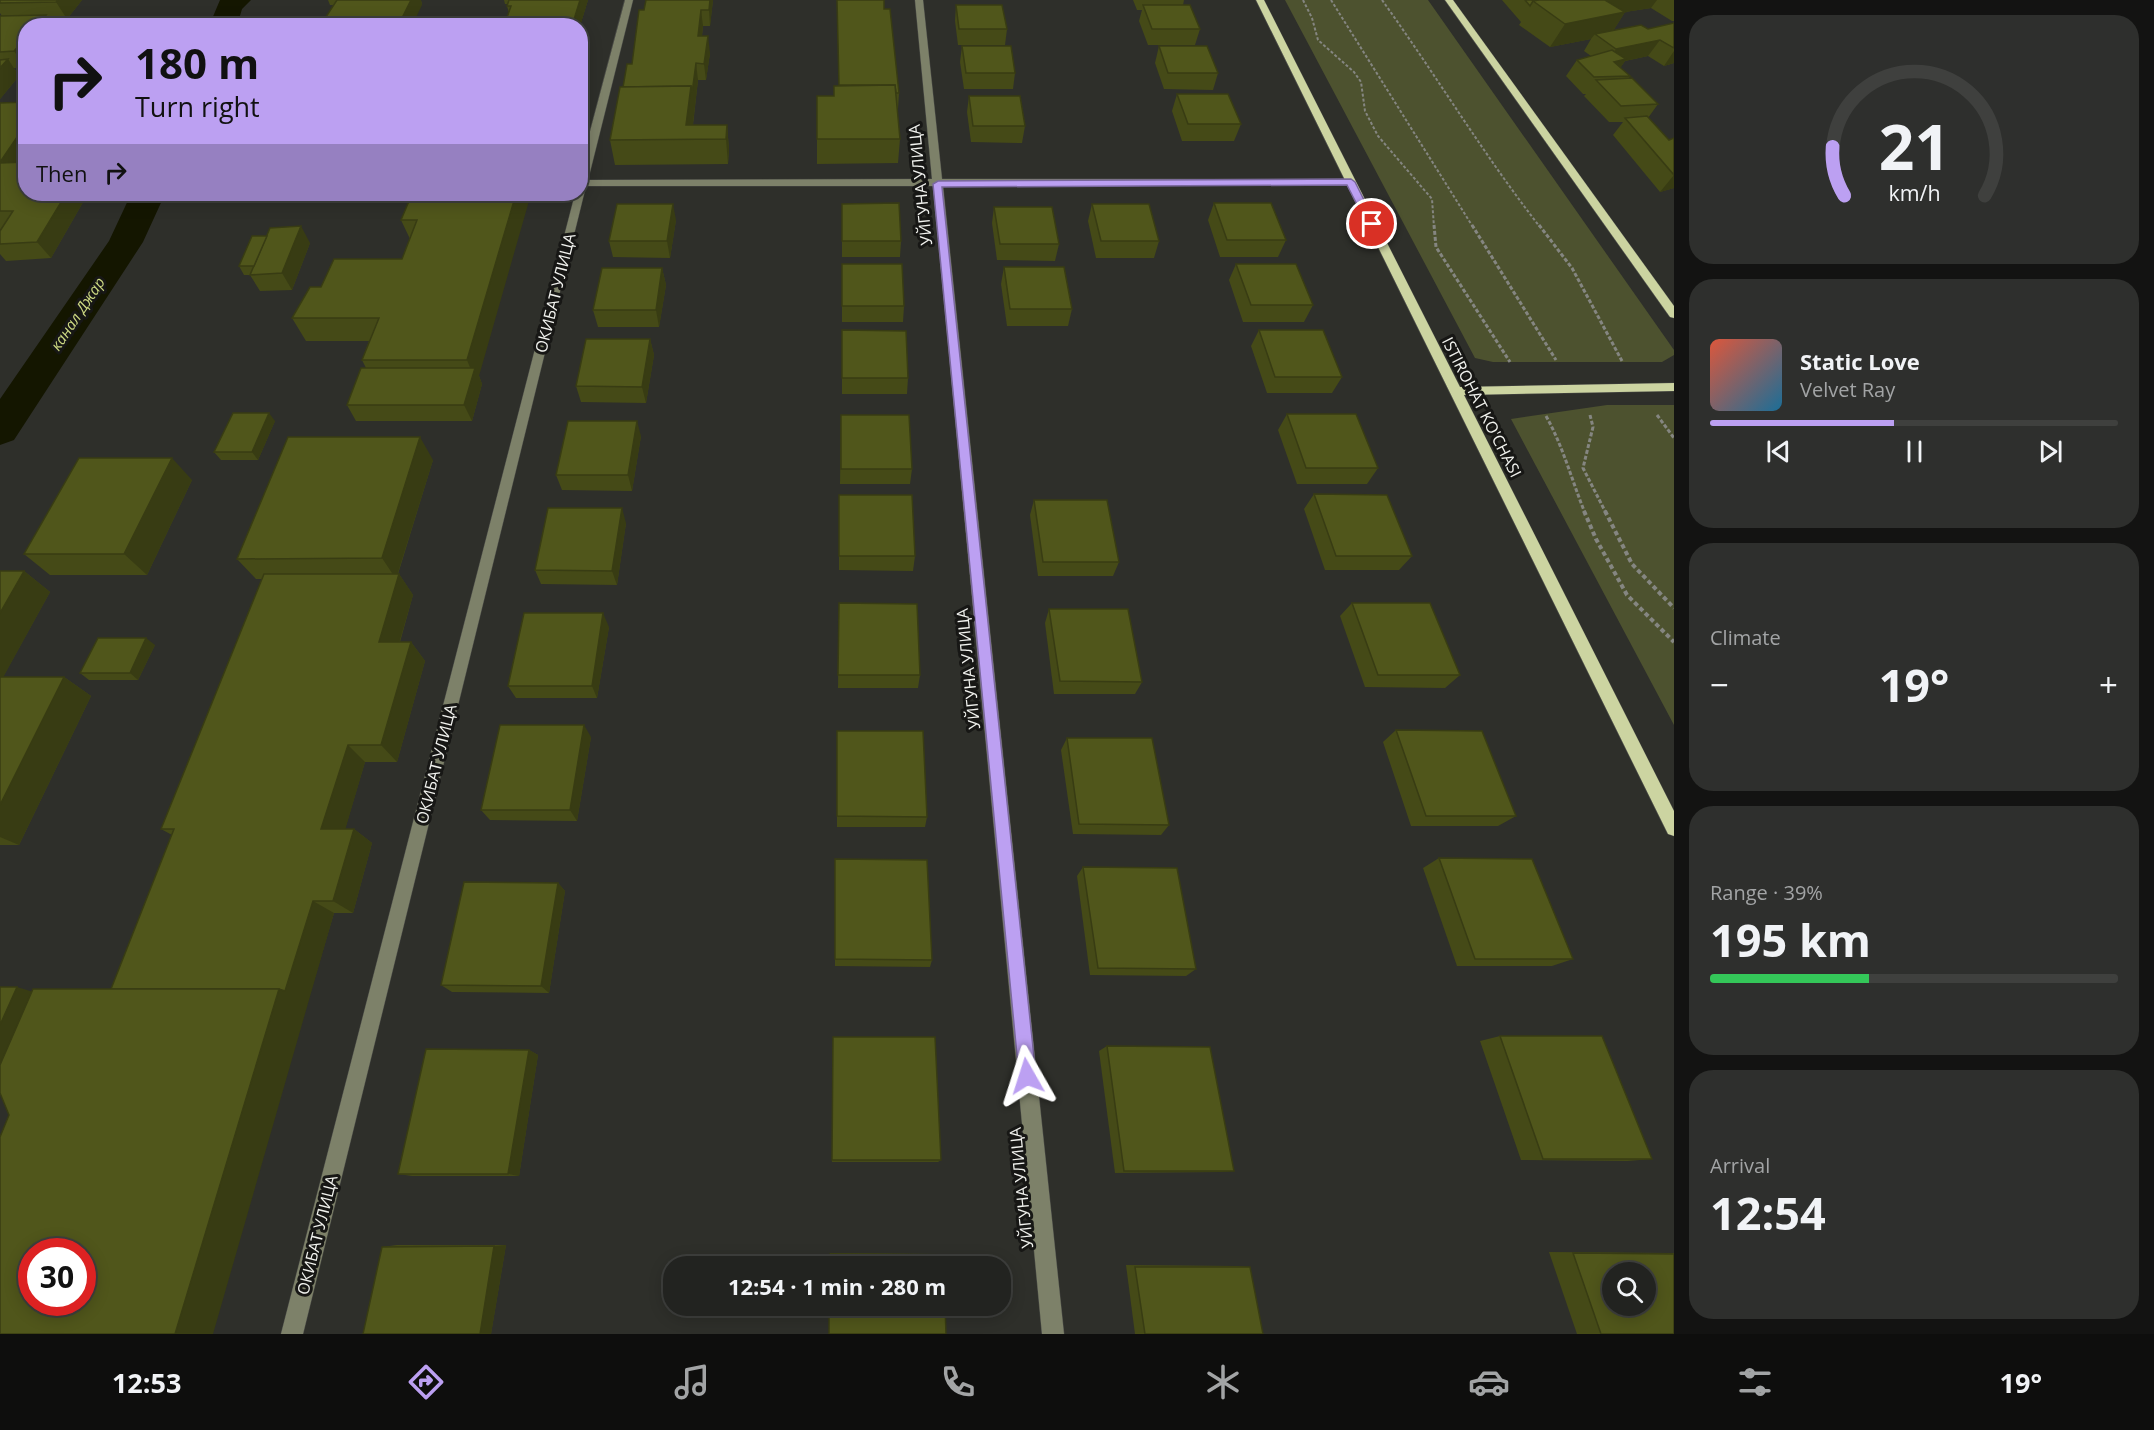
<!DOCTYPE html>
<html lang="en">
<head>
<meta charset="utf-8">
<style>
	body { margin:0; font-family:"Open Sans",sans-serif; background:#2e2f2d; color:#f1f3f6; height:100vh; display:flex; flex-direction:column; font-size:22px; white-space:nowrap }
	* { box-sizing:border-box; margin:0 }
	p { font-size:20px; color:#a2a4a5 }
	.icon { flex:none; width:33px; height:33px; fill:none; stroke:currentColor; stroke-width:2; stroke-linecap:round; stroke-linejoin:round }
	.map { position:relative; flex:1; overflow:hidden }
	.drawer { display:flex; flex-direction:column; gap:15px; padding:15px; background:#131312; width:480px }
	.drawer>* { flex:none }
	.hud { position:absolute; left:18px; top:18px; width:570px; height:183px; border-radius:24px; box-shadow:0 3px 15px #0003,0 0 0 2px #3f403e; background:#bca0f2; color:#111; overflow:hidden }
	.fabs { position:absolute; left:1602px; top:1262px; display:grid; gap:12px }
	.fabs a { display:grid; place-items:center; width:54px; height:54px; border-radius:50%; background:#222320; box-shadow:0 3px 15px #0003,0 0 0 2px #3f403e; font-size:30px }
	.speed { position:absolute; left:18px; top:1238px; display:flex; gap:12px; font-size:30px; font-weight:700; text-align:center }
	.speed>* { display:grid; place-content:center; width:78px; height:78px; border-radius:50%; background:#222320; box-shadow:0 3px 15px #0003,0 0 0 2px #3f403e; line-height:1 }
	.speed .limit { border:9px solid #d22; background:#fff; color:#111 }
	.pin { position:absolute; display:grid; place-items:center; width:51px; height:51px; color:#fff; margin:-26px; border:3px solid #fff; border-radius:50%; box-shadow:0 2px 6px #0007 }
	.me { position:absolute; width:66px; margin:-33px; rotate:354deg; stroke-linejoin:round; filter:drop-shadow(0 0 4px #0008) }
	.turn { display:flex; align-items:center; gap:21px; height:126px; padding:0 18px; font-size:27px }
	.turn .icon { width:78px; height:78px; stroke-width:2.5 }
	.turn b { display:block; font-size:42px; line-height:51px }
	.then { display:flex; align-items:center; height:57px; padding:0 18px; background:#0003; gap:12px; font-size:22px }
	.big { font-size:45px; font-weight:700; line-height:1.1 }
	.drawer .tile { flex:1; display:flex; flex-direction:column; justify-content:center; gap:9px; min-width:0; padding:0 21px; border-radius:24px; background:#2e2f2d }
	.drawer .dial { align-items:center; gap:0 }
	.dial svg { height:156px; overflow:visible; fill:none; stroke:#3f403e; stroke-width:7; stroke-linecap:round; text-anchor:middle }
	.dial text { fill:#f1f3f6; stroke:none }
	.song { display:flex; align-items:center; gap:18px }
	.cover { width:72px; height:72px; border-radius:9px; background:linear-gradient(135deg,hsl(10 70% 55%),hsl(200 70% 35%)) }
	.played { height:6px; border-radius:3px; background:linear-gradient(90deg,#bca0f2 45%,#3f403e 45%) }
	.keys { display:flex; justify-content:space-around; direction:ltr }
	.heat { display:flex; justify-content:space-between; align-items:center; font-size:33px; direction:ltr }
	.charge { height:9px; border-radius:4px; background:linear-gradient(90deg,#34c759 39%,#3f403e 0) }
	.trip { position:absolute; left:663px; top:1256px; width:348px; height:60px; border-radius:24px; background:#222320; box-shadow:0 3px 15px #0003,0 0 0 2px #3f403e; font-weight:700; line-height:60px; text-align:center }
	.menu { display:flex; height:96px; justify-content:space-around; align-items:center; background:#0e0e0d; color:#a2a4a5 }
	.menu .icon { width:42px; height:42px }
	.menu .active { color:#bca0f2 }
	.menu b { font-size:27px; color:#f1f3f6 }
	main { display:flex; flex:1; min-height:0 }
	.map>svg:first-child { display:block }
</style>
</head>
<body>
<main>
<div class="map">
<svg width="1674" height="1334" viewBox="0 0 1674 1334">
	<rect width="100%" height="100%" fill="#2e2f2a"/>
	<g fill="#4d522f">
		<path d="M1285,0H1428L1674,350V355L1662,362H1493L1475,358Z"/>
		<path d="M1607,405H1674V725L1511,419Z"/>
	</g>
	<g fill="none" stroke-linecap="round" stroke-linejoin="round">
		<g fill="#141600" fill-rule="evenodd">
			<path d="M220,0H251L242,9L237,26H209Z"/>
			<path d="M131,194H165L143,242L14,440L0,445V399L109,241Z"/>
		</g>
		<defs>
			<path id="minor" d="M625,0H633L588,180L932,179L915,0H923L942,179H1351L1356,182L1351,185L943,186L1064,1334H1042L933,186H586L303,1334H281L575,194H580V169Z"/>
			<g id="major">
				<path d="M1256,0H1264L1460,387L1674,383V391L1464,395L1674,811V836L1668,834Z"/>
				<path d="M1445,0H1453L1674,306V318L1670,317Z"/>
			</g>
		</defs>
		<use href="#minor" stroke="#494a46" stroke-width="1"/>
		<use href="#major" stroke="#494a46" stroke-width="1"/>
		<g stroke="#858681" stroke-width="2" stroke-dasharray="3 2" stroke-linecap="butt">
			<path d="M1303,0L1312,18L1318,40L1354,72L1361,82L1365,111L1378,136L1432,199L1434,227"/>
			<path d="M1331,0L1473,227"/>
			<path d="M1382,0C1436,75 1483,154 1540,227"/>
		</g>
		<g stroke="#858681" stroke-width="3" stroke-dasharray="4 2" stroke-linecap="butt">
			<path d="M1434,225L1436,247L1510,362"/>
			<path d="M1472,225L1556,360"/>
			<path d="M1539,225L1572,268L1622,361"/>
			<path d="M1590,415L1593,427L1583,468L1606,513"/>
			<path d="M1657,415L1674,438"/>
			<path d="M1546,416C1563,446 1572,481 1585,513"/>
		</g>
		<g stroke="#858681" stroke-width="4" stroke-dasharray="4.5 3" stroke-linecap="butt">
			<path d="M1584,511L1596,539L1627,595L1674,642"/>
			<path d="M1605,511L1632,564L1674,608"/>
		</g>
		<use href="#minor" fill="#7d8169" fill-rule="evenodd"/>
		<use href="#major" fill="#ccd4a1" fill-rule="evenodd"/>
	</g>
	<g fill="#454a17">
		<path d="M0,0H82L67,19H48L26,26V68H14L19,76L0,99V16H2L0,13Z"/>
		<path d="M328,0H421L422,5H330Z"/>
		<path d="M504,0H588L580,26L509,13L507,6L508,4H505Z"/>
		<path d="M713,0L710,26H703L702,36L710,53L706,80H698L693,125H727L729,149L728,164L615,165L610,140L623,87L632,64L644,10Z"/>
		<path d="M1133,0H1184L1183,5L1200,29L1195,45H1148L1139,21L1142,10H1137Z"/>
		<path d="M1502,0H1674V21H1672L1651,8L1625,12L1613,31L1648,29L1674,23V63L1664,66L1648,56L1625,61L1620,68L1630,76L1629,78L1658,104L1648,118L1669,140L1674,138V188L1660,192L1613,135L1623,122H1609L1584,96L1586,94H1583L1566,76L1577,60L1591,56L1584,51L1591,39L1550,47L1519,25L1521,22Z"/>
		<path d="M956,5L1007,29L1005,45H958L955,21Z"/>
		<path d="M884,9L899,93L898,109H897L900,139L898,163L817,164V139L834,96Z"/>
		<path d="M962,46L1015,73L1013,89H964L960,62Z"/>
		<path d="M1159,46L1218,73L1213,90L1164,89L1155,63Z"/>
		<path d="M1177,94L1241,124L1234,141H1182L1172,111Z"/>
		<path d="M969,96L1025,126L1022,143L971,142L967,112Z"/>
		<path d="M26,102V160L25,162L26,194H84L86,197L51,258L6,261L0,254V231L1,229H0V103Z"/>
		<path d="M412,194L482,384L472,421H356L347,405L366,368L362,360L369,341H306L292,318L321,287L402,259L410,239L401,220Z"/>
		<path d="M1214,203L1286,240L1278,257H1220L1208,220Z"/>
		<path d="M842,204L901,241L900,257H842Z"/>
		<path d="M1092,204L1159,241L1154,258H1096L1088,221Z"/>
		<path d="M994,207L1059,244L1055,261L997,260L992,223Z"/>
		<path d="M676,220L670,258L613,257L609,241Z"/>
		<path d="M310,243L292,290L260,291L250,275H244L239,266Z"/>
		<path d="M842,264L904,306L903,322H842Z"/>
		<path d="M1236,264L1313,305L1304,322H1243L1229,280Z"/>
		<path d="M1004,267L1072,309L1068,326H1007L1001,284Z"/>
		<path d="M662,268L666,285L659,327H598L593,310Z"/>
		<path d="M842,330L908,378L907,394H842Z"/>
		<path d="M1259,330L1342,377L1332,393H1267L1251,346Z"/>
		<path d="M650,339L654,355L646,403L581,402L576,386Z"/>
		<path d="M1287,414L1378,468L1367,484H1297L1278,430Z"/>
		<path d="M841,415L912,469L910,484H840Z"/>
		<path d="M275,421L258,460H221L214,452Z"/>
		<path d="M641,436L632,491L562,490L556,475Z"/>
		<path d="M433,460L398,574H399L413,595L400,642H411L425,661L397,762H365L345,829H354L372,843L353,913H334L308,1001L9,1115L32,992L111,989L172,835L161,829L262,579H256L237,559Z"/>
		<path d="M192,480L147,575H50L24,554Z"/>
		<path d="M1314,494L1412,556L1399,570H1325L1304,509Z"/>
		<path d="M839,495L915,556L913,571L839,570Z"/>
		<path d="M1034,500L1119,562L1113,576H1038L1030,515Z"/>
		<path d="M626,523L617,585L541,584L535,570Z"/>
		<path d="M0,571H24L50,592L3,677H64L91,696L19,845H0Z"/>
		<path d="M839,603L920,675L918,688H838Z"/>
		<path d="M1352,603L1460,675L1445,688L1365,687L1340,616Z"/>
		<path d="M1049,609L1142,682L1135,694H1054L1045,623Z"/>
		<path d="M609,627L597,698H516L508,686Z"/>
		<path d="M155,645L138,680H89L80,673Z"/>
		<path d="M1396,730L1516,816L1498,826H1411L1383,742Z"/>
		<path d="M837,731L927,817L925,827H837Z"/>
		<path d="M591,737L577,821L490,820L481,810Z"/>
		<path d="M1067,738L1169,825L1161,835L1073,834L1061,750Z"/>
		<path d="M1439,858L1573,959L1552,966H1457L1423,868Z"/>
		<path d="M835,859L932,960L930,967L835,966Z"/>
		<path d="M1083,867L1196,969L1186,976L1090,975L1077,876Z"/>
		<path d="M558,883L565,891L549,993L452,992L441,985Z"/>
		<path d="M1500,1036L1652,1159L1627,1161L1521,1160L1480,1041Z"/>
		<path d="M833,1037L941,1160L938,1162H832Z"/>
		<path d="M1107,1046L1234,1171L1221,1172L1115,1173L1099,1051Z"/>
		<path d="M529,1050L538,1055L519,1176H412L398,1174Z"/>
		<path d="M397,1245H506L491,1334L382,1247Z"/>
		<path d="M1549,1252L1674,1253V1334H1577Z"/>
		<path d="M830,1253L939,1254L943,1255L829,1266Z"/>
		<path d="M1126,1265L1237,1266L1250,1267L1263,1334H1135Z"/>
	</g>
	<g fill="#383c13">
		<path d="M58,0H82L67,19L56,2Z"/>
		<path d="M411,0H421L422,5L412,26H398Z"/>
		<path d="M580,0H588L580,26H572Z"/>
		<path d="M710,0H713L710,26L709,10Z"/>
		<path d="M1555,0H1657L1651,8L1625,12L1610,36L1595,34L1591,39L1550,47L1565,24Z"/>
		<path d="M701,10L703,26L700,52L698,36Z"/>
		<path d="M46,15L52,26H36Z"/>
		<path d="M708,36L710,53L706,80L704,64Z"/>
		<path d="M26,38V68L14,51Z"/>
		<path d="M1660,40L1648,56L1625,61L1615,76L1605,66L1616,49Z"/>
		<path d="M1674,51V63L1664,66Z"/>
		<path d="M8,59L19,76L0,99V68Z"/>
		<path d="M696,63L698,80L691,140L686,125L691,86Z"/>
		<path d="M26,124V160L13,180L0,162Z"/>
		<path d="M727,125L729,149L728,164L726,139Z"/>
		<path d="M1674,175V188L1660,192Z"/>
		<path d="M66,194H84L86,197L51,258L37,242Z"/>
		<path d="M516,194H531L479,376L482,384L472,421L464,405L473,375L467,360Z"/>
		<path d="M673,204L676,220L670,258L667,241Z"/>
		<path d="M301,226L310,243L292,290L282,273Z"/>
		<path d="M662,268L666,285L659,327L656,310Z"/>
		<path d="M650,339L654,355L646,403L642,387Z"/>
		<path d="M269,413L275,421L258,460L252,452Z"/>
		<path d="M637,421L641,436L632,491L628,475Z"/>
		<path d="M420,437L433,460L396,579L382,558Z"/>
		<path d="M172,458L192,480L147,575L124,554Z"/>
		<path d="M622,508L626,523L617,585L612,571Z"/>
		<path d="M24,571L50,592L0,683V613Z"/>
		<path d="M399,574L413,595L394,661L379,642Z"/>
		<path d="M603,613L609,627L597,698L592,686Z"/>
		<path d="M146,638L155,645L138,680L130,673Z"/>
		<path d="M411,642L425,661L397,762L381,745Z"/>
		<path d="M64,677L91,696L19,845L0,837V805Z"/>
		<path d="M584,725L591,737L577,821L570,810Z"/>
		<path d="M348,745L365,762L341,844L321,829Z"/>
		<path d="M354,829L372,843L353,913L333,901Z"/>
		<path d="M558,883L565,891L549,993L541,986Z"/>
		<path d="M313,901L334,913L213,1334H175L279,989Z"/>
		<path d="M17,987L50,997L0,1080V1025Z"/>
		<path d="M529,1050L538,1055L519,1176L508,1174Z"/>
		<path d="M506,1245L491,1334H480L494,1246Z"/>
	</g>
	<g fill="#50561b" stroke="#383c13" stroke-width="1.5" fill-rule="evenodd">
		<path d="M0,0H58L56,2L0,3Z"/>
		<path d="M337,0H411L398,26H320Z"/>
		<path d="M509,0H580L572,26H504L511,6H507Z"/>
		<path d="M646,0H710L709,10H701L698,36H708L704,64L696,63L692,93L691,86L623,87L627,64H632L639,10H644Z"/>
		<path d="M837,0H884V9H890L899,93H896L895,85H839Z"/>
		<path d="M1525,0H1539L1533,1L1530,6Z"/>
		<path d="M1539,0H1605L1625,12L1565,24L1533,1Z"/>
		<path d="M956,5H1002L1007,29H959Z"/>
		<path d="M1143,5H1190L1200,29H1152Z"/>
		<path d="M46,15L36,26H26V38L14,51L0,52V16Z"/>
		<path d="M1674,23V48L1660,40L1616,49L1595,34L1641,25L1648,29Z"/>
		<path d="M962,46H1011L1015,73H966Z"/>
		<path d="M1159,46H1207L1218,73H1168Z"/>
		<path d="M1612,50L1626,59L1614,62L1630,76L1594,77L1577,60Z"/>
		<path d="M8,59L0,68V60Z"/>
		<path d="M1632,78L1658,104L1621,106L1596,80Z"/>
		<path d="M895,85L900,139H817V96H834V86Z"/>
		<path d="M691,86L686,125H727L726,139L610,140L620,87Z"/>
		<path d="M1177,94H1228L1241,124H1188Z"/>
		<path d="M969,96H1020L1025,126H973Z"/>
		<path d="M26,102V124L0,162V103Z"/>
		<path d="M1647,116L1669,140L1674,138V175L1625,118Z"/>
		<path d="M26,162V194H66L37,242L0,244V231L13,211H0V163Z"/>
		<path d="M412,194H516L467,360H362L379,318H292L310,287H321L334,259H402L417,220H401Z"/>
		<path d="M899,203L901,241H842V204Z"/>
		<path d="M1214,203H1271L1286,240H1227Z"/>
		<path d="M617,204H673L667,241H609Z"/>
		<path d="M1092,204H1149L1159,241H1101Z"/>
		<path d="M994,207H1052L1059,244H1000Z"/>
		<path d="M301,226L282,273L250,275L270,228Z"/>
		<path d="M252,236H267L254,266H239Z"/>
		<path d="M842,264H902L904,306H842Z"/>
		<path d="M1236,264H1296L1313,305H1251Z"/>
		<path d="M1004,267H1064L1072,309H1010Z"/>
		<path d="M602,268H662L656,310H593Z"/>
		<path d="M842,330L906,331L908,378H842Z"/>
		<path d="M1259,330H1323L1342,377H1275Z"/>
		<path d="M586,339H650L642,387L576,386Z"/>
		<path d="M361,368H475L464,405H347Z"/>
		<path d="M233,413H269L252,452H214Z"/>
		<path d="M1287,414H1356L1378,468H1306Z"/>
		<path d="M841,415H909L912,469H841Z"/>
		<path d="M568,421H637L628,475H556Z"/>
		<path d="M288,437H420L382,558L237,559Z"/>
		<path d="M79,458H172L124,554H24Z"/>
		<path d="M1314,494L1387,495L1412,556H1336Z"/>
		<path d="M839,495H912L915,556H839Z"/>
		<path d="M1034,500H1107L1119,562H1043Z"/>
		<path d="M548,508H622L612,571L535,570Z"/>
		<path d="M0,571H24L0,613Z"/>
		<path d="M264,574H399L379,642H411L381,745H348L321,829H354L333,901H313L285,991L279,989H111L174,829H161Z"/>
		<path d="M839,603L917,604L920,675H838Z"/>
		<path d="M1352,603H1430L1460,675H1378Z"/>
		<path d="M1049,609H1128L1142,682L1060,681Z"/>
		<path d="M524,613H603L592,686H508Z"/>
		<path d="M98,638H146L130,673H80Z"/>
		<path d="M0,677H64L0,805Z"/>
		<path d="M500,725H584L570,810H481Z"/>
		<path d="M1396,730L1482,731L1516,816H1426Z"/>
		<path d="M837,731H923L927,817L837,816Z"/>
		<path d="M1067,738H1152L1169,825L1079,824Z"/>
		<path d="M1439,858L1532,859L1573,959H1475Z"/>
		<path d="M835,859L927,860L932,960L835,959Z"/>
		<path d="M1083,867L1177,868L1196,969L1098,968Z"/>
		<path d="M464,882L558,883L541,986L441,985Z"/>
		<path d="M0,987H17L0,1025Z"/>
		<path d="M33,989H279L175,1334H0V1137L9,1115L0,1093V1065ZM32,1251H82V1302H32Z"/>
		<path d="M1500,1036H1602L1652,1159H1543Z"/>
		<path d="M833,1037H935L941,1160H832Z"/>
		<path d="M1107,1046L1210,1047L1234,1171H1124Z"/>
		<path d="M426,1049L529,1050L508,1174H398Z"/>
		<path d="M494,1246L480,1334H363L382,1247Z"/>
		<path d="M1573,1253L1674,1254V1334H1601ZM1612,1272H1646V1305H1612Z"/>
		<path d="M830,1254L943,1255V1266H829Z"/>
		<path d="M1135,1267H1250L1263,1334H1145Z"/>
		<path d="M829,1305H945L946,1334H829Z"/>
	</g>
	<path fill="#bca0f2" stroke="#7a689d" stroke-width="1.5" d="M1351,179L1355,182L1376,224L1375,226L1367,224L1347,185L942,187L1036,1076L1033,1082L1027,1084L1021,1082L1019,1076L933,184L938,181Z"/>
	<g text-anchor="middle" stroke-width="6" stroke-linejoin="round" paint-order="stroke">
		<g font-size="15" font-style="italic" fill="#cdd982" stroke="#171715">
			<text transform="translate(78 314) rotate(-56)" y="5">канал Джар</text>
		</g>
		<g font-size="16" fill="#f2f3ef" stroke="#171715">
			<text transform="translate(920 185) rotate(-96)" y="6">УЙГУНА УЛИЦА</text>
			<text transform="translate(555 293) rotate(-76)" y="6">ОКИБАТ УЛИЦА</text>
			<text transform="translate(1482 407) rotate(63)" y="6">ISTIROHAT KO'CHASI</text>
			<text transform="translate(968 669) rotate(-96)" y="6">УЙГУНА УЛИЦА</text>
			<text transform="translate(436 764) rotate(-76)" y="6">ОКИБАТ УЛИЦА</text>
			<text transform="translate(1021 1188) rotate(-96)" y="6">УЙГУНА УЛИЦА</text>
			<text transform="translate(317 1235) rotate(-76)" y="6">ОКИБАТ УЛИЦА</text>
		</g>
	</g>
</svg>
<div class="fabs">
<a><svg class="icon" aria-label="search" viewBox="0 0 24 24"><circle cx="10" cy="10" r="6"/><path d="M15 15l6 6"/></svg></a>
</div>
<div class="speed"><div class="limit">30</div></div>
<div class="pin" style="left:1372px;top:224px;background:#d93025"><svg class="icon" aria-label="arrive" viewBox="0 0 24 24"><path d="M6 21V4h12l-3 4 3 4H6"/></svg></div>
<svg class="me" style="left:1027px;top:1076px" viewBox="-20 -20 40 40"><path d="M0-17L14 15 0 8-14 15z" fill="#bca0f2" stroke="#fff" stroke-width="4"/></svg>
<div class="trip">12:54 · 1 min · 280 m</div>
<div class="hud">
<div class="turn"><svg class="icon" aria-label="right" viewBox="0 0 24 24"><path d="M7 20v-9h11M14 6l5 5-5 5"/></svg><div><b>180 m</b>Turn right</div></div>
<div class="then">Then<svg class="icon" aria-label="right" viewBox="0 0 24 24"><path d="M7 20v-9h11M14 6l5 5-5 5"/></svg></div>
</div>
</div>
<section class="drawer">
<div class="tile dial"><svg viewBox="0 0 100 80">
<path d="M14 69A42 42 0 1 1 86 69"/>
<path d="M14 69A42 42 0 0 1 8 44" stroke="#bca0f2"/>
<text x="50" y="56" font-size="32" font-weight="700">21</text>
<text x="50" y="72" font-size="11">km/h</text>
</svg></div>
<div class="tile">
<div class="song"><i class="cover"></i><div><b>Static Love</b><p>Velvet Ray</p></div></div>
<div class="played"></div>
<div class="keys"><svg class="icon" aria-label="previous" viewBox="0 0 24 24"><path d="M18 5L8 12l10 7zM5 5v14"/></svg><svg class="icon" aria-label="pause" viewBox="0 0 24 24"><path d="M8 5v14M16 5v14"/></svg><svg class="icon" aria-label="next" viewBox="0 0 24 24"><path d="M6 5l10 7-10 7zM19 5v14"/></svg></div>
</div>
<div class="tile"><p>Climate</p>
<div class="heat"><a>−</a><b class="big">19°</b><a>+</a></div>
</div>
<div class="tile"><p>Range · 39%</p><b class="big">195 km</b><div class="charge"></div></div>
<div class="tile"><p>Arrival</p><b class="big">12:54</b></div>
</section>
</main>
<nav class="menu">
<b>12:53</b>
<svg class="icon active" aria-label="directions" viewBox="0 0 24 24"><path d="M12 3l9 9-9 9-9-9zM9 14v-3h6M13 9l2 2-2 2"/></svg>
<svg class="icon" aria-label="music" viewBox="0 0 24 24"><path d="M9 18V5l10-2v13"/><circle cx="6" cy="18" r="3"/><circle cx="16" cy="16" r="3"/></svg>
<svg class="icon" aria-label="phone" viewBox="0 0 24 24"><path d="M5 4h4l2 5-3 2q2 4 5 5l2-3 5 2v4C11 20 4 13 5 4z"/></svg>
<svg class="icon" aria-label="climate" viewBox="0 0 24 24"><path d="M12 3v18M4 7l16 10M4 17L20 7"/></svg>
<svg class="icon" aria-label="car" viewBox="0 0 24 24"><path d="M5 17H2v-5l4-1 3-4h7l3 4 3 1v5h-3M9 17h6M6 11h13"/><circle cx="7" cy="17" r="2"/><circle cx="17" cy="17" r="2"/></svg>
<svg class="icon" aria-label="filters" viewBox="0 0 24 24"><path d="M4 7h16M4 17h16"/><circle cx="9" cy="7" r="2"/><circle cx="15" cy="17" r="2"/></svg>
<b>19°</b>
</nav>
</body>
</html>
